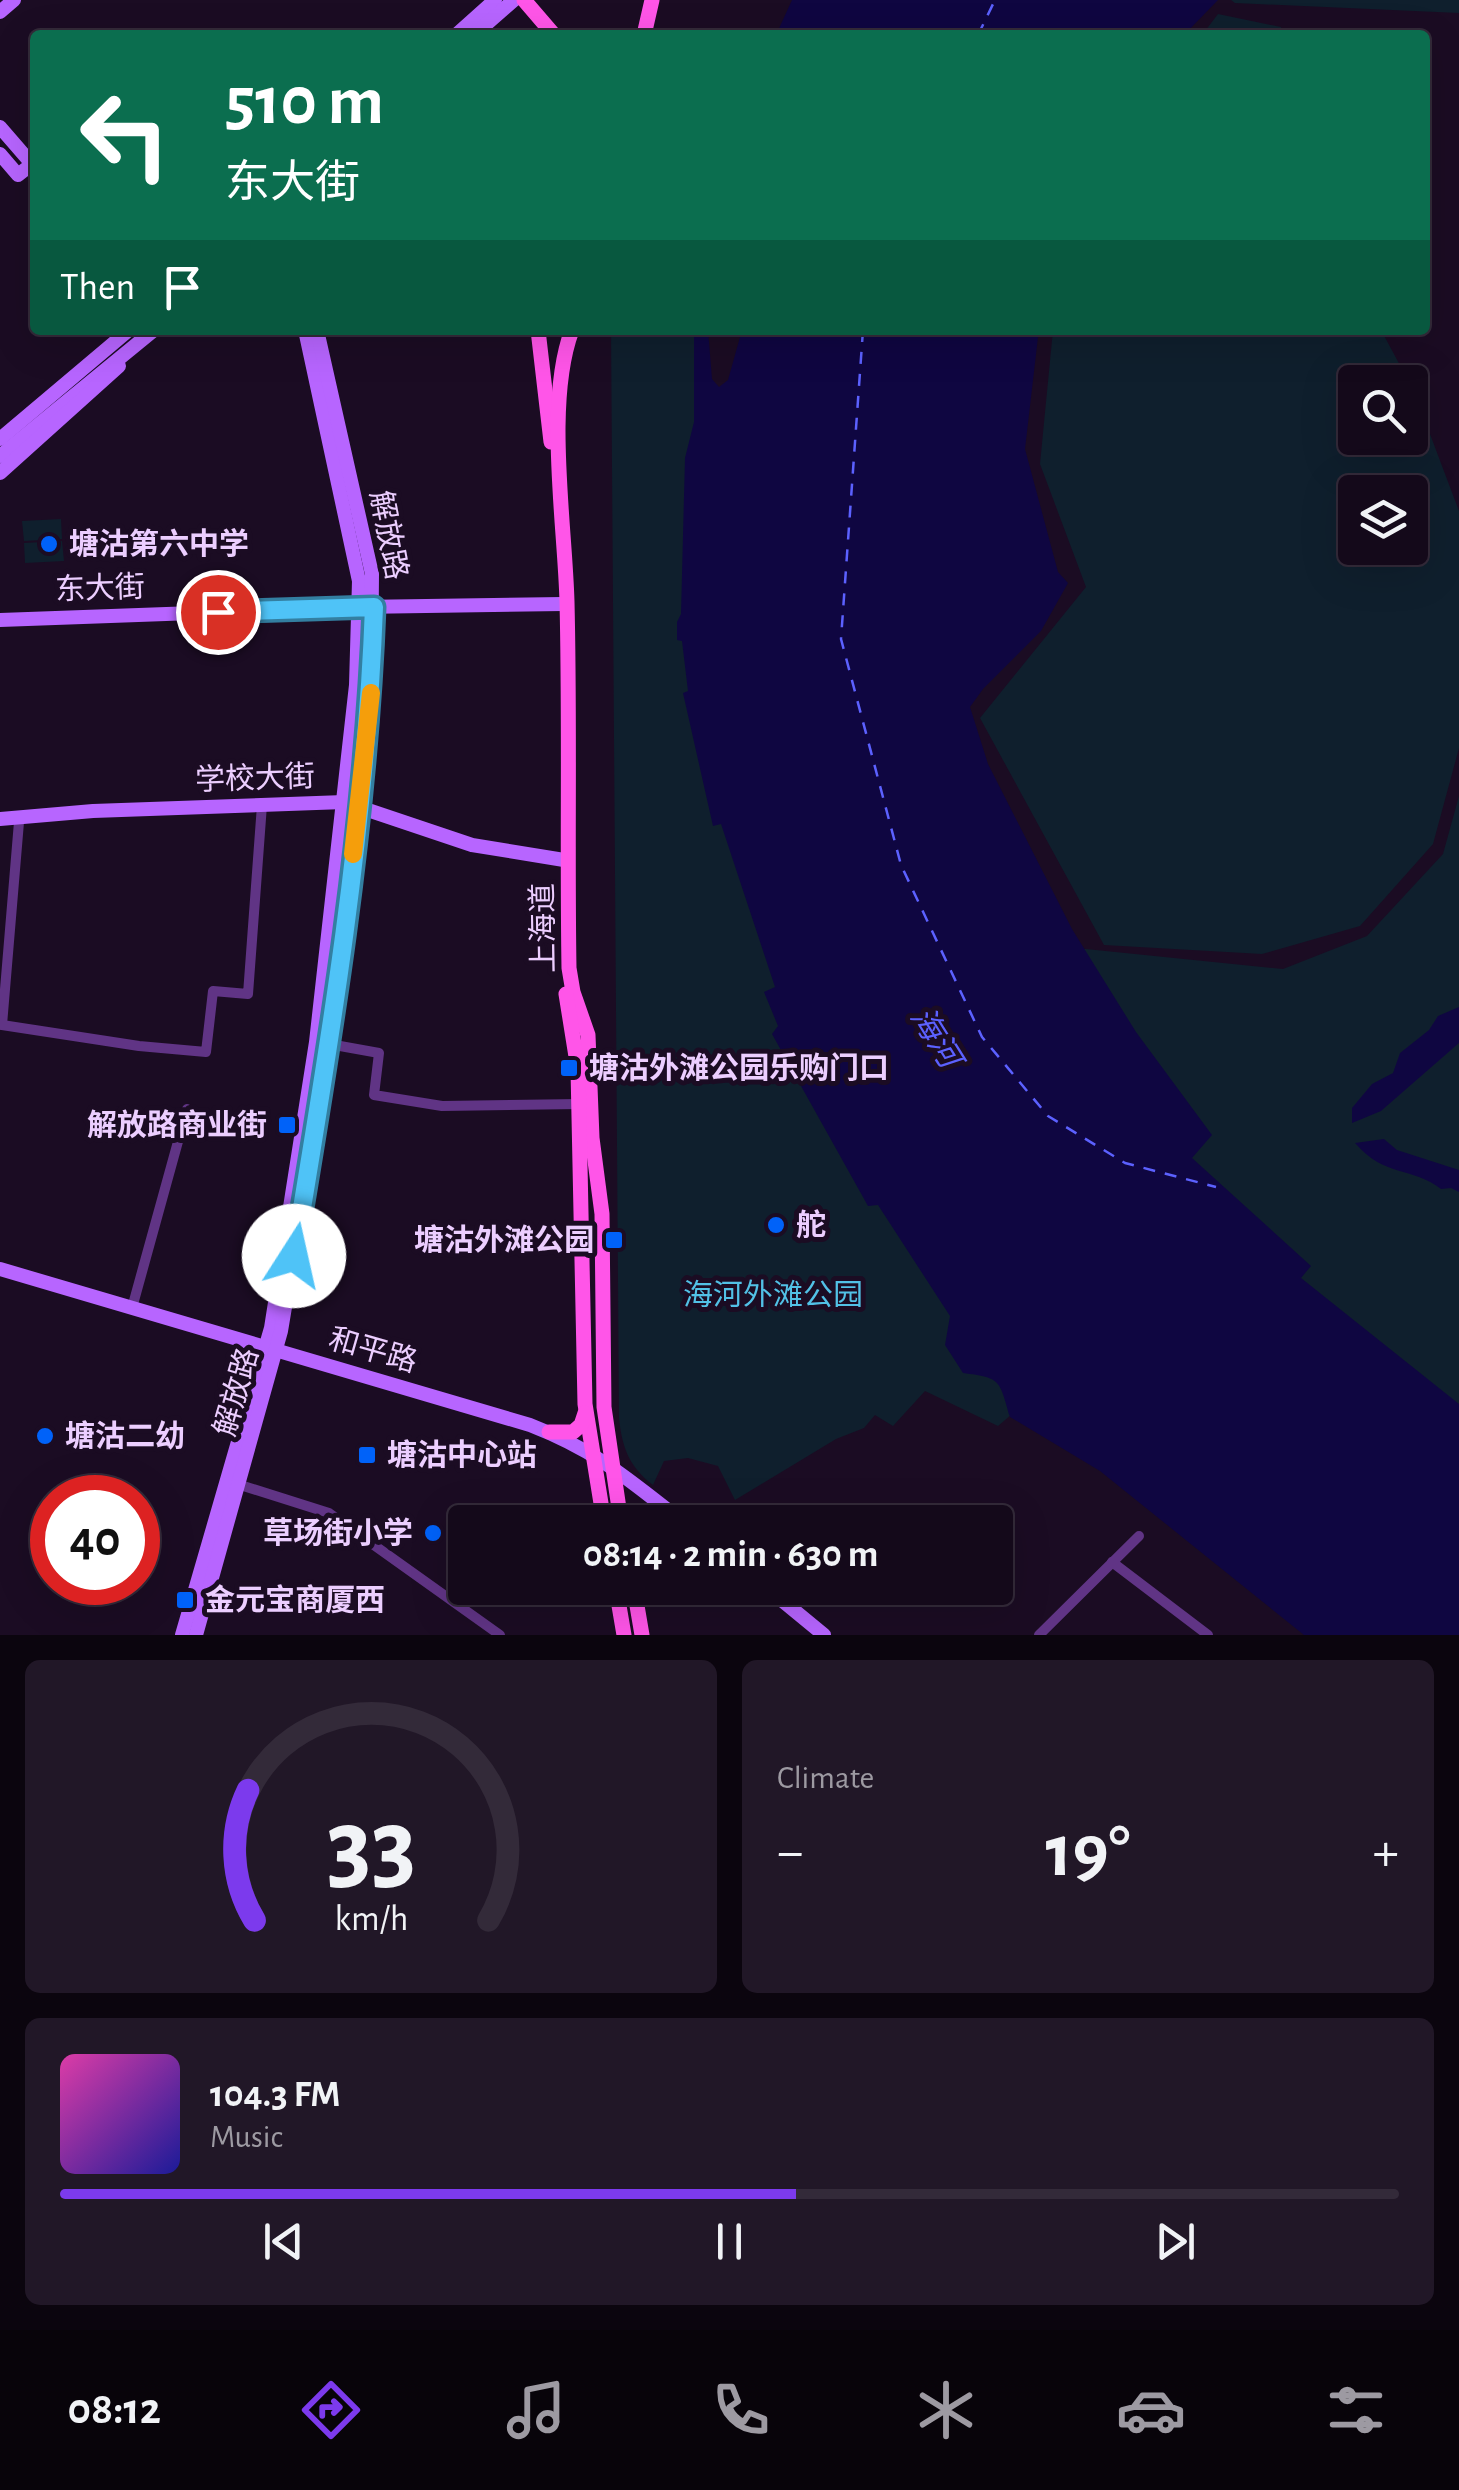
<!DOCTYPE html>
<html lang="en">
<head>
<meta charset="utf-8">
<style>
	body { margin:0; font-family:"Alegreya Sans","Noto Sans SC",sans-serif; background:#211727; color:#f1f3f6; height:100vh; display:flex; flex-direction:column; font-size:38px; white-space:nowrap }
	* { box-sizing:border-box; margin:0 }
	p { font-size:32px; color:#9d9aa2 }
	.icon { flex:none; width:55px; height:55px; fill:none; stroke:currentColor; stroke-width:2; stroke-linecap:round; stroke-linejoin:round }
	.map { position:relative; height:1635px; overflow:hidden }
	.details { display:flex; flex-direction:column; gap:25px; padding:25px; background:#0b050e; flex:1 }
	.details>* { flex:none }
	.top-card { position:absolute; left:30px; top:30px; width:1400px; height:305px; border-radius:10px; box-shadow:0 10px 40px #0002,0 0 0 2px #332a39; background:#0b6e4f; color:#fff; overflow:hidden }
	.controls { position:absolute; left:1338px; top:365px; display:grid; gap:20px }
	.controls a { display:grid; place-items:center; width:90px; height:90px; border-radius:10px; background:#14091a; box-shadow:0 10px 40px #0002,0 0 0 2px #332a39; font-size:50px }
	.speed { position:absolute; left:30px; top:1475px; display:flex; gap:20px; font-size:50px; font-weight:700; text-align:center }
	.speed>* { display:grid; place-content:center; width:130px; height:130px; border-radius:50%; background:#14091a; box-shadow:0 10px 40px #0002,0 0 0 2px #332a39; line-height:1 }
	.speed .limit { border:15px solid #d22; background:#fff; color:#111 }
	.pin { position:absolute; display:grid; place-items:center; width:85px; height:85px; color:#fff; margin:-42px; border:5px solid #fff; border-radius:50%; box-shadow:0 2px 10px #0007 }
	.me { position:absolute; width:110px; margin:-55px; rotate:10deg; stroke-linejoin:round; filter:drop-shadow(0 0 8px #0008) }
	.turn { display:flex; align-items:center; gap:35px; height:210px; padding:0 30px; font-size:45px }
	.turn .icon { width:130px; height:130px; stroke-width:2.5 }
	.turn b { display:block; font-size:70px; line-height:85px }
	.then { display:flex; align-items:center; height:95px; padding:0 30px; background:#0003; gap:20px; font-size:38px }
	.big { font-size:75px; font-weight:700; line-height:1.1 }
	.details .tile { flex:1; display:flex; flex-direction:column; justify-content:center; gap:15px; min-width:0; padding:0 35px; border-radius:15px; background:#211727 }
	.details .dial { align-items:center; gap:0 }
	.dial svg { height:260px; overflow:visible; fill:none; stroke:#332a39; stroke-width:7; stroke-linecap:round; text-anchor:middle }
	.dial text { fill:#f1f3f6; stroke:none }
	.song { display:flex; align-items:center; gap:30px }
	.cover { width:120px; height:120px; border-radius:15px; background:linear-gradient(135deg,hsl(320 70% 55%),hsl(240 70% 35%)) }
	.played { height:10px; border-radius:5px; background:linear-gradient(90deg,#7c3aed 55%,#332a39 55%) }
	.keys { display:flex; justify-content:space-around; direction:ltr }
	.heat { display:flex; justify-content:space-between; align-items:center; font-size:55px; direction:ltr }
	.details .tiles { flex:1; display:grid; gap:25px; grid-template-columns:1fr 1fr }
	.tile:last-child { grid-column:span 2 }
	.trip { position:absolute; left:448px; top:1505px; width:565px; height:100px; border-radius:10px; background:#14091a; box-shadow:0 10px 40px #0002,0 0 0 2px #332a39; font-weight:700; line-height:100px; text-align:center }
	.tabs { display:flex; height:160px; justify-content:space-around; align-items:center; background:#08040a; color:#9d9aa2 }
	.tabs .icon { width:70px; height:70px }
	.tabs .selected { color:#7c3aed }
	.tabs b { font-size:45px; color:#f1f3f6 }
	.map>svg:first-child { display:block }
</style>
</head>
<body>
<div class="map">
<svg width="1459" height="1635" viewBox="0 0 1459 1635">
	<rect width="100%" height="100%" fill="#1b0c23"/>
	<g fill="#0f1f2d" fill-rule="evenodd">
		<path d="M1231,0H1459V13L1235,3Z"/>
		<path d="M1218,14L1281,27L1282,35H1202Z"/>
		<path d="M611,330H722L1018,1409L998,1426L925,1391L893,1426L875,1415L864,1428L836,1439L735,1500L718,1466L688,1458L664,1461L653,1485C629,1467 622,1447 619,1418Z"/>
		<path d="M1053,330H1381L1409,382H1355V438H1410V384L1413,389L1459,511V748L1433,844L1360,926L1262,954L1104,945L980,718L1086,587L1040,464ZM1355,492H1410V548H1355Z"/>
		<path d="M61,519L62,539L24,541L22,521Z"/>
		<path d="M62,541L64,561L25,563L24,543Z"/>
		<path d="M1459,796V1417L1306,1293L1181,1153L1076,948L1283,969L1367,936L1443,854Z"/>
	</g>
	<g fill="#0f0641">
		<path d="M792,0H1218L1184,35H776Z"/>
		<path d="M694,330H1034L1038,337L1025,449L1058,572L1068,583L1041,631L983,689L970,707L988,764L1072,929L1136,1032L1212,1135L1192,1158L1311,1266L1301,1278L1459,1404V1635H1304L1100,1471L1010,1417C999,1380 1002,1378 963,1373L945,1345L950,1316L878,1205L868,1206L772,1034L778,1026L764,992L775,987L721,824L713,826L683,693L688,691L682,641L677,640V622L681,614L685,458L694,422Z"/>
		<path d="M1459,1007V1043L1381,1111L1352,1123V1108L1372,1084L1393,1073L1400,1053L1429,1030L1438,1016Z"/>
		<path d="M1384,1139L1397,1150L1459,1170V1192L1451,1188L1441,1189C1411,1166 1385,1178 1355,1143Z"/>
	</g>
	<path fill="#1b0c23" d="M708,330H742L728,380L719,387L712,379Z"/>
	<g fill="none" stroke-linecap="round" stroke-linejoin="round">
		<g stroke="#5c61ff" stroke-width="2.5" stroke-dasharray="12 10" stroke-linecap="butt">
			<path d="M978,35L995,0"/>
			<path d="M863,330L841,639L901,865L982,1037L1048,1116L1125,1163L1216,1187"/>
		</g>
		<g stroke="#603485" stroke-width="10">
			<path d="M16,816L19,822L2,1025L139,1046L206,1052L213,991L248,994L262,805"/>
			<path d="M329,1044L379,1053L374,1095L442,1106L579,1104"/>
			<path d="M132,1308L187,1109"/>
			<path d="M234,1483L329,1513L500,1635"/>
			<path d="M1112,1562L1208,1635"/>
			<path d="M1039,1635L1139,1536"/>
		</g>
		<g stroke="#b765ff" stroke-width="14">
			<path d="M0,12L14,0"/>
			<path d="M456,35L495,0"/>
			<path d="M474,35L514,0"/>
			<path d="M0,127L32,164L18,175L0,154"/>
			<path d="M0,439L129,330"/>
			<path d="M0,456L154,330"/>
			<path d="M0,473L119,366"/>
			<path d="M0,620L359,607L563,604"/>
			<path d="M0,819L93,811L344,802L472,845L564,860"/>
			<path d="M0,1269L530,1425C597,1451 628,1479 683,1522"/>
			<path d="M767,1588L824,1635"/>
			<path d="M182,1635L271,1328L316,1042L356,685L359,581L305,330"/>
			<path d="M196,1635L281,1331L329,1044L371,696L372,574L317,330"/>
		</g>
		<g stroke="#ff55e8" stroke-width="15">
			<path d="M524,0L554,35"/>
			<path d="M644,35L652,0"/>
			<path d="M538,330L551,442"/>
			<path d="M572,330C545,402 565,524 567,602C570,724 567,846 569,968L573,992L588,1035L592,1138L602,1214L604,1407L621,1522"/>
			<path d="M566,994L578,1069L585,1404L604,1522"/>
			<path d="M549,1432H573L581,1425L585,1413"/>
			<path d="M616,1588L624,1635"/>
			<path d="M634,1588L642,1635"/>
		</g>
	</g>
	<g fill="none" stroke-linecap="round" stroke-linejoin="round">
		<defs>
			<path id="route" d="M218,612L374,607C366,825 330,1042 294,1256"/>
		</defs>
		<use href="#route" stroke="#337fa1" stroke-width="25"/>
		<use href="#route" stroke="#4fc3f7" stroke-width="18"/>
		<path stroke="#f59e0b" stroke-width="18" d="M353,854L371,693"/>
	</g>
	<g fill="#0062f9" stroke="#1b0c23" stroke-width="4">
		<circle cx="49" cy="544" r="10"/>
		<rect x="559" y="1058" width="20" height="20" rx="5"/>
		<rect x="277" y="1115" width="20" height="20" rx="5"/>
		<circle cx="776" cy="1225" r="10"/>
		<rect x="604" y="1230" width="20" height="20" rx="5"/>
		<circle cx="45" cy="1436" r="10"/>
		<rect x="357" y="1445" width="20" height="20" rx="5"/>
		<circle cx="433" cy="1533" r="10"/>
		<rect x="175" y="1590" width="20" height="20" rx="5"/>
	</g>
	<g text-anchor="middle" stroke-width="10" stroke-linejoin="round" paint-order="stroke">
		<g font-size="30" fill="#ecceff" stroke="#1b0c23">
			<text transform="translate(389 535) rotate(79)" y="10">解放路</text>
			<text transform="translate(100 588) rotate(-2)" y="10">东大街</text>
			<text transform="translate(255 778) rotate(-2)" y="10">学校大街</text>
			<text transform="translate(543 928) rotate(-91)" y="10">上海道</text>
			<text transform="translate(373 1350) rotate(16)" y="10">和平路</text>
			<text transform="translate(236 1392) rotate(-74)" y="10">解放路</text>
		</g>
		<g font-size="30" font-weight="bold" fill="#ecceff" stroke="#1b0c23" text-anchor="start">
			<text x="69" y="554">塘沽第六中学</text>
			<text x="589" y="1078">塘沽外滩公园乐购门口</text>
			<text x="267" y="1135" text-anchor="end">解放路商业街</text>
			<text x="796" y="1235">舵</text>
			<text x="594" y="1250" text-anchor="end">塘沽外滩公园</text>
			<text x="65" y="1446">塘沽二幼</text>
			<text x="387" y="1465">塘沽中心站</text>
			<text x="413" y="1543" text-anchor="end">草场街小学</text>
			<text x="205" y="1610">金元宝商厦西</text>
		</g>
		<g font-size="30" fill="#52c1e6" stroke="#1b0c23">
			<text x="773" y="1305">海河外滩公园</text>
		</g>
		<g font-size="32" font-style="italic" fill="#5c61ff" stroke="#1b0c23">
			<text transform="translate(936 1037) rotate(58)" y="11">海河</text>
		</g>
	</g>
</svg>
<div class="controls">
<a><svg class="icon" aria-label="search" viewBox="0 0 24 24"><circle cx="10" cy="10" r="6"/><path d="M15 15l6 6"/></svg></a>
<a><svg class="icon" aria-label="layers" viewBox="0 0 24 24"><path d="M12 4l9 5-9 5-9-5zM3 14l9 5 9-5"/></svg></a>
</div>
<div class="speed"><div class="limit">40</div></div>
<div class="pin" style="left:218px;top:612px;background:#d93025"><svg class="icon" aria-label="arrive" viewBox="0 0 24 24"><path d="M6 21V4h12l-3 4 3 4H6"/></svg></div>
<svg class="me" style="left:294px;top:1256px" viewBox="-20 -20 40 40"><circle r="19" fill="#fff"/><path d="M0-13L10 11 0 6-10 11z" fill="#4fc3f7"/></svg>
<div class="trip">08:14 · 2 min · 630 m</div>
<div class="top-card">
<div class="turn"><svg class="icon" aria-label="left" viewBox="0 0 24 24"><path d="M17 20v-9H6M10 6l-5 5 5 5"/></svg><div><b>510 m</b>东大街</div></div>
<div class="then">Then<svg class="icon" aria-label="arrive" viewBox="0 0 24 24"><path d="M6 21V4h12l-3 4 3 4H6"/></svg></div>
</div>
</div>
<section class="details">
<div class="tiles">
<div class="tile dial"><svg viewBox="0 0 100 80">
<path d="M14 69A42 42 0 1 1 86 69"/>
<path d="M14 69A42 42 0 0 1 12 29" stroke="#7c3aed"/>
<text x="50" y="56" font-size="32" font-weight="700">33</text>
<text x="50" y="72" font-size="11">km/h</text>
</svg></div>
<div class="tile"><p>Climate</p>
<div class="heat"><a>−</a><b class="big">19°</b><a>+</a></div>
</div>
<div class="tile">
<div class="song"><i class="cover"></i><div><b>104.3 FM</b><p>Music</p></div></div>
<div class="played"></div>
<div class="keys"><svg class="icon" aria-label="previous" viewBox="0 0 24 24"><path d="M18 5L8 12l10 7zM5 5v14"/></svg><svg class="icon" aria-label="pause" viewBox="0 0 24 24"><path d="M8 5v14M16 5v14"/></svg><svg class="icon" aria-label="next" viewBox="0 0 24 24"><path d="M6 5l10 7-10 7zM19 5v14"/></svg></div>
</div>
</div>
</section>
<nav class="tabs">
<b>08:12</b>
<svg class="icon selected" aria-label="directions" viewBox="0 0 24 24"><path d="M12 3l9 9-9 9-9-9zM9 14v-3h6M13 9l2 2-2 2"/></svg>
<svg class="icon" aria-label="music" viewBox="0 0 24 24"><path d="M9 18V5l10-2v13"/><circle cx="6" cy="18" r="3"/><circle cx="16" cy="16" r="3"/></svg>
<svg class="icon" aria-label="phone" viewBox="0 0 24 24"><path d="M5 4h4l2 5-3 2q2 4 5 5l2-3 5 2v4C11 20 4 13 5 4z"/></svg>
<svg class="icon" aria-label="climate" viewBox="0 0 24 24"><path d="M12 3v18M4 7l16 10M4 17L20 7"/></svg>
<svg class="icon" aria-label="car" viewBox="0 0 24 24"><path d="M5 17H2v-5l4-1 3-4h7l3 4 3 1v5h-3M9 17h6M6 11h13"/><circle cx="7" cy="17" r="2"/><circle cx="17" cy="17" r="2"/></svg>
<svg class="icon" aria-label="filters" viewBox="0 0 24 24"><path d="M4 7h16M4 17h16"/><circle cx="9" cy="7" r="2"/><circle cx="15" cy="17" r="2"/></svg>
</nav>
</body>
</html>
